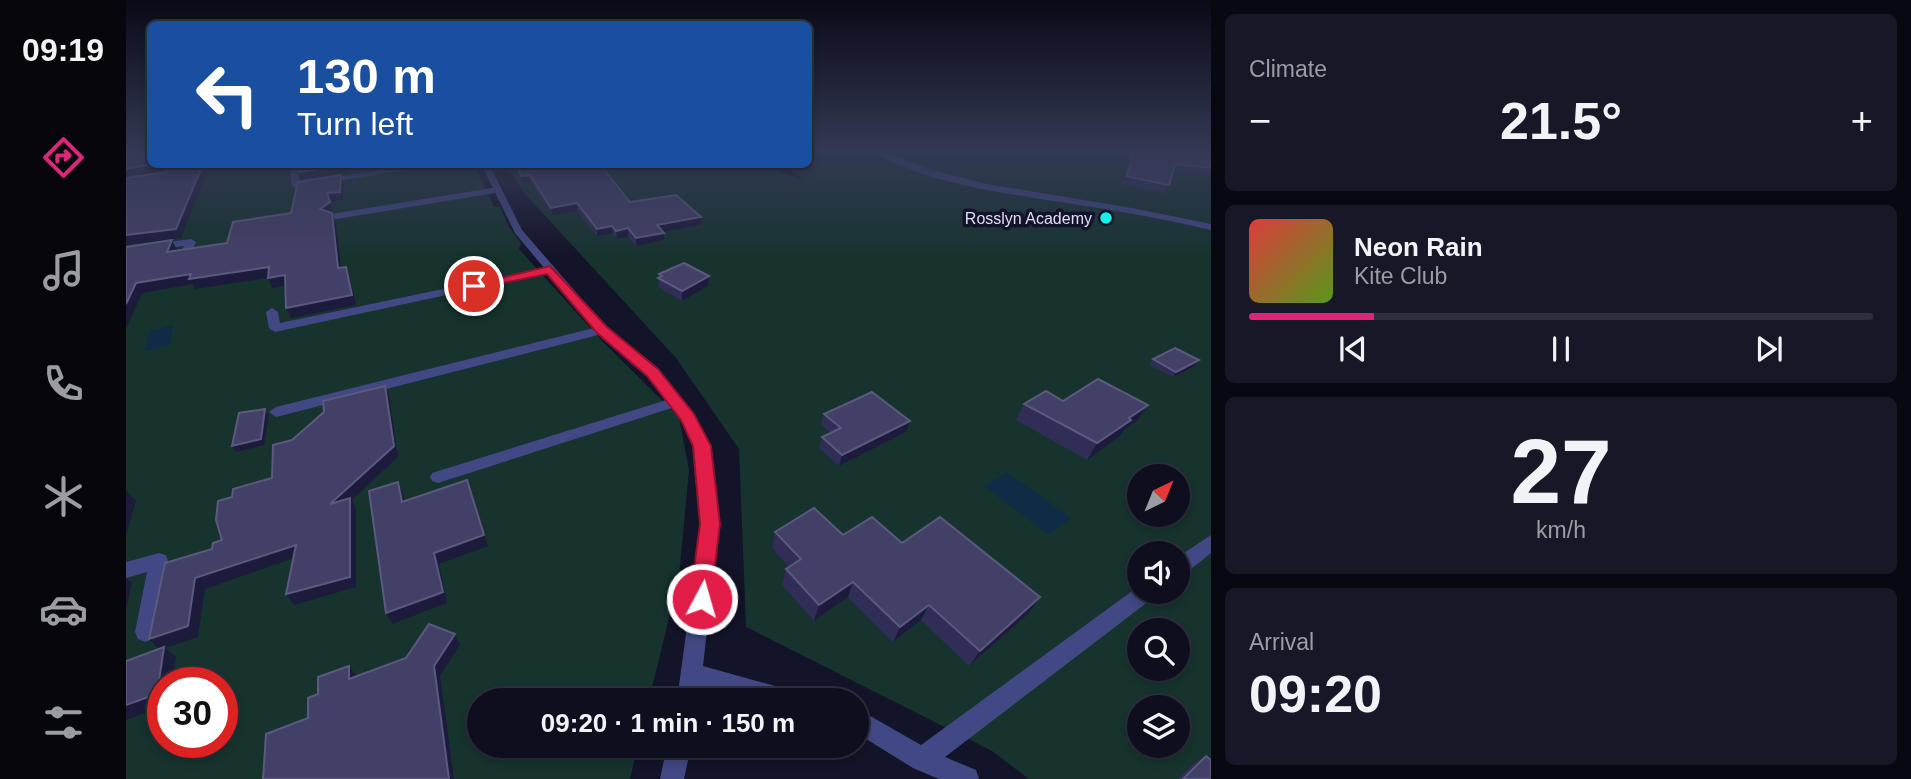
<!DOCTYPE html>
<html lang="en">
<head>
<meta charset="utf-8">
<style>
	body { margin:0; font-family:Arial,sans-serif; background:#171728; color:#f1f3f6; height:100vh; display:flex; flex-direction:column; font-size:26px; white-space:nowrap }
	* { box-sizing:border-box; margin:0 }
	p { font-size:23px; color:#9b9ca4 }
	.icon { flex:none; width:38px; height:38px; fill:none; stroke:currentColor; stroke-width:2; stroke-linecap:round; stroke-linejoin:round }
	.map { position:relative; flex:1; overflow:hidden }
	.sheet { display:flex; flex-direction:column; gap:14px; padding:14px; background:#080811; width:700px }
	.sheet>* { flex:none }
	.top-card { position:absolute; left:21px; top:21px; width:665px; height:147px; border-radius:10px; box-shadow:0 4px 10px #0003,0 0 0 2px #2e2e3d; background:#1a4fa0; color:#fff; overflow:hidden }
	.needle { width:46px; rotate:43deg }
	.buttons { position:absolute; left:1001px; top:464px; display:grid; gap:14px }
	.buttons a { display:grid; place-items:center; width:63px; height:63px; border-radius:50%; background:#0e0e1f; box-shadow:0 4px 10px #0003,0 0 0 2px #2e2e3d; font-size:35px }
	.speed { position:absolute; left:21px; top:667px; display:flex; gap:14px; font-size:35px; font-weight:700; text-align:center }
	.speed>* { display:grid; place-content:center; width:91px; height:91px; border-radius:50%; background:#0e0e1f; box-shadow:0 4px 10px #0003,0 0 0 2px #2e2e3d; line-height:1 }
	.speed .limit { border:10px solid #d22; background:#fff; color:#111 }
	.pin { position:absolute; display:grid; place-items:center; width:60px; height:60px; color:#fff; margin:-30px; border:4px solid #fff; border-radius:50%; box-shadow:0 2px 7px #0007 }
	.me { position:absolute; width:77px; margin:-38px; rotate:6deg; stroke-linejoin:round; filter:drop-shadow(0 0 5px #0008) }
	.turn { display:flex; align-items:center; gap:24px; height:147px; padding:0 35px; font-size:32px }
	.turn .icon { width:91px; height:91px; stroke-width:2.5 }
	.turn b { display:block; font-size:49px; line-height:60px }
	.big { font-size:52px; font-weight:600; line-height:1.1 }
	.sheet .card { flex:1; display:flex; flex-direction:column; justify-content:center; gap:10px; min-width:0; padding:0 24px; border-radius:10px; background:#171728 }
	.sheet .dial { align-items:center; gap:0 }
	.dial b { font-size:91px; line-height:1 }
	.song { display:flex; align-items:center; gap:21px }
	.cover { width:84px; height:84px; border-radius:10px; background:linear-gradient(135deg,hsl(0 70% 55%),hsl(90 70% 35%)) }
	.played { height:7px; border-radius:4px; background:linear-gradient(90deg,#db2777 20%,#2e2e3d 20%) }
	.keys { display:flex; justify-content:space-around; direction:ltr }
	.heat { display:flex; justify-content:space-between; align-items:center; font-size:38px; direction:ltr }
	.trip { position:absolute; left:341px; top:688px; width:402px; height:70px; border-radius:35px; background:#0e0e1f; box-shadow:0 4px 10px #0003,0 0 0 2px #2e2e3d; font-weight:600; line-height:70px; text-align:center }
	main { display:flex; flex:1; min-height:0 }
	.tabs { display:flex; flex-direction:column; width:126px; justify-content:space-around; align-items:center; background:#06060c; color:#9b9ca4 }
	.tabs .icon { width:49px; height:49px }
	.tabs .active { color:#db2777 }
	.tabs b { font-size:32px; color:#f1f3f6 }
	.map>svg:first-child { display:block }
</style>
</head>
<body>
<main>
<nav class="tabs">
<b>09:19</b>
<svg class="icon active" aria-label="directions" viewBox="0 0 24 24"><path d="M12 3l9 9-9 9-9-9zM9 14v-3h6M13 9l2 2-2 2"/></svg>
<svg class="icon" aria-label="music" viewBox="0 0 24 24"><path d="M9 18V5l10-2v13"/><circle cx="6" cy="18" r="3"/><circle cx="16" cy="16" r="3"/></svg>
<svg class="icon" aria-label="phone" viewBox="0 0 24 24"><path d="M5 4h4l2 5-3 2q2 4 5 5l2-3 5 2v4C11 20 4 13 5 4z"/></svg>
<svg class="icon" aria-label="climate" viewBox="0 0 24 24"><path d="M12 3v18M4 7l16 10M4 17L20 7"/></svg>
<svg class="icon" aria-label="car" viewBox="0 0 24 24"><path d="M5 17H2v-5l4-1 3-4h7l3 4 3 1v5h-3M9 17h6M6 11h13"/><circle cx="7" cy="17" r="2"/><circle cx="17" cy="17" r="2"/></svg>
<svg class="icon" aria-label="filters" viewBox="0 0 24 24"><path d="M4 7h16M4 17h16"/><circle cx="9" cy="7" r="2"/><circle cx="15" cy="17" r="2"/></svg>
</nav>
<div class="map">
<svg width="1085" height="779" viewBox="0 0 1085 779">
	<rect width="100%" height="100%" fill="#131329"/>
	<g fill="#16332e" fill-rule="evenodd">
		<path d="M0,150L24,164L348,165L368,207H374L383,227L395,243L393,249L477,342L553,417L563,470L553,577L523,700H354V746H512L504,779H0ZM37,682H96V742H37Z"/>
		<path d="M683,150H1085V779H903L866,751L620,627L613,449L550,358L399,194L380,165H639L678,181L667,171L653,165L682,164ZM1013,476H1052V514H1013ZM1013,553H1052V592H1013ZM1013,630H1052V668H1013ZM1013,707H1052V746H1013Z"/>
	</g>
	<g fill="#0f2b46">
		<path d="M47,325L44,345L19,351L24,331Z"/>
		<path d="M881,472L945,518L922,534L858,486Z"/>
	</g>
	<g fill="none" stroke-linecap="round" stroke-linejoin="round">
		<g fill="#424884" fill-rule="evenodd">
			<path d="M745,150H755L806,170L861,184L1006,208L1085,224V230C1039,219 993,211 947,204C885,194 797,184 745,150Z"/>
			<path d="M293,164H315L170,188L166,186L164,171L171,169L174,183Z"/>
			<path d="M372,187L375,188V192L205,220L200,217L205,214Z"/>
			<path d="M65,239L70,242L64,255L59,258L54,255L58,246L0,254V248Z"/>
			<path d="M423,267L428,270L427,272L149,332L143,328L140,312L146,308L152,312L154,323Z"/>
			<path d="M476,326L480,327L482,330L480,333L150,417L143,412L150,407Z"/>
			<path d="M550,397L555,399L557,402L555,405L312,483L306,481L304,477L306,473Z"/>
			<path d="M33,553L40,555L42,561L29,632L26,639L19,642L12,639L9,632L21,572L0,578V562Z"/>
		</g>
		<g fill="#424884" fill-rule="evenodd">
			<path d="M355,164H363L396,230L480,327L532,370L567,414L584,446L585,478L593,524L577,666L660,689L668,692L671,700H620L575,687L573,700H551L575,524L569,478L568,446L556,420L522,376L472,333L389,233Z"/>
			<path d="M1085,535V553L1059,574L1052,576V557Z"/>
			<path d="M1013,586V592H1030L1027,598L819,757L850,770L853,779H813L787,768L732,734V709L795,745Z"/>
			<path d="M541,746H565L558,779H534Z"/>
		</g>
	</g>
	<g fill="#302d56">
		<path d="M1002,150H1083L1085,151V177L1046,172L1043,185L1038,193L996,184L1003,168Z"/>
		<path d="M390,164H479L480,172L504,202L575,225L537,232L538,240L510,246L502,236L491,239L487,233L471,236L451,211L426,215L405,182L396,183Z"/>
		<path d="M533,274L583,276L582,286L556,301L532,287Z"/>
		<path d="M1027,359L1069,366L1047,377L1023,365Z"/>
		<path d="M937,401L1011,421L998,430L994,436L961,460L890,420L898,404Z"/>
		<path d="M698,414L780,432L713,466L693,448L696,437L705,433L695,425Z"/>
		<path d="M649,532L717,535L776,543L914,597L903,613L843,666L795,620L767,642L722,597L688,621L656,585L660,569L663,567L646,548Z"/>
		<path d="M1080,756L1085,779H1052L1066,765Z"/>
	</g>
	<g fill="#1d1b3c">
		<path d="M26,164H37L41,170L0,178V169Z"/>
		<path d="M77,164L84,165L55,238L0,245V235Z"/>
		<path d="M222,164L223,172L176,180L173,172Z"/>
		<path d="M215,175L218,183L217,200L204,202L207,211L198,218L194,209L201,193Z"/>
		<path d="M404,175L405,182L396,183L395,176Z"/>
		<path d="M451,203V211L426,215L425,208Z"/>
		<path d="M206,213L210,222L216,278L212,268Z"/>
		<path d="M575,217V225L531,233V225Z"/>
		<path d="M486,226L487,233L471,236V229Z"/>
		<path d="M502,228V236L491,239L490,231Z"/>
		<path d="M538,233V240L510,246V238Z"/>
		<path d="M46,240L51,250L46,262L41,252Z"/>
		<path d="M143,267L148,277L69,289L67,284L16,293L0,329V304L10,283L65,274Z"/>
		<path d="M220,267L224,277L230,305L165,318L160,308Z"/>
		<path d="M159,275L163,285L146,288L142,278Z"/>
		<path d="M583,276L582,286L556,301V291Z"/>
		<path d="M1073,360L1069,366L1047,377L1050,372Z"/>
		<path d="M259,386L263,396L272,457L226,500L230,508V587L168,605L160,594L204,504Z"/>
		<path d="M1022,405L1011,421L998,430L994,436L961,460L971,443L1003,418Z"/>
		<path d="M139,409L143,415L138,445L110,452L106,446Z"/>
		<path d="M784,421L780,432L713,466L716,455Z"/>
		<path d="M341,480L362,546L313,564L321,603L266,624L260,613L308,553Z"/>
		<path d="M272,482L277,493L281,513L276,502Z"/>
		<path d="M0,490L10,501L0,535Z"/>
		<path d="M170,545L177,555L79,589L72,637L39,648L50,657L46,682H37V706L0,720V705L34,650L23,639L69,578Z"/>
		<path d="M0,578L6,583L0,609Z"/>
		<path d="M727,582L722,597L688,621L693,605Z"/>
		<path d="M914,597L903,613L843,666L854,651Z"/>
		<path d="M803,605L795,620L767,642L774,627Z"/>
		<path d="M329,634L334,645L314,676L328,779H323L308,666Z"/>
		<path d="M223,666L230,676L223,679Z"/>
	</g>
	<g fill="#434067" stroke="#5b597f" stroke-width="2">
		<path d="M0,150H24V164H26L0,169Z"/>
		<path d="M1006,150H1083L1085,151V168L1049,164L1043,185L1000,176L1006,161Z"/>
		<path d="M40,164H77L50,229L0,235V178L40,172L43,166Z"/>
		<path d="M172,164H220V165L173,172Z"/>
		<path d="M391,164H479L480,172L504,202L550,195L575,217L531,225L538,233L510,238L502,228L490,231L486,226L471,229L451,203L425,208L404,175L395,176Z"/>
		<path d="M215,175L214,192L201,193L204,202L194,209L206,213L212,268L220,267L226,295L160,308L159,275L142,278L143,267L63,279L65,274L10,283L0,304V247L46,240L41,252L101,243L107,222L165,213L172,182Z"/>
		<path d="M558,263L583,276L556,291L532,278L536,276L533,274Z"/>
		<path d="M1049,348L1073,360L1050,372L1027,359Z"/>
		<path d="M972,379L1022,405L1003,418L1005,420L971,443L898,404L920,391L937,401Z"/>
		<path d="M259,386L268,446L204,504L224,498V577L160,594L170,545L69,578L62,626L23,639L39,563L86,549L87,543L96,540L90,520L92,501L106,497L107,489L146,478L147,445L166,440L198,412L197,401Z"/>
		<path d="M746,392L784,421L716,455L696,437L715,428L698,414Z"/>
		<path d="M139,409L135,439L106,446L113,413Z"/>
		<path d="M341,480L358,535L308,553L317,592L260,613L243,491L272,482L276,502Z"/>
		<path d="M688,508L717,535L746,517L776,543L814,517L914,597L854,651L803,605L774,627L727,582L693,605L660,569L675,559L649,532Z"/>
		<path d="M303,624L329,634L308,666L323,779H137L140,734L182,718V698L192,694V677L223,666V679L280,658Z"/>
		<path d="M38,647L31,694L0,705V661Z"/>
		<path d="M1080,756L1085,760V779H1057Z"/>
	</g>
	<linearGradient id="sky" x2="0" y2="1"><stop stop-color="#0a0a17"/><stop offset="0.58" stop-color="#333954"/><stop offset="1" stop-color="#333954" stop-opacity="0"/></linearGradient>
	<rect width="1085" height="259" fill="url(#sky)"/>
	<path fill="#e11d48" stroke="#92132f" stroke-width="2" d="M424,266L481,327L532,369L568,414L585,446L594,524L584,606L576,610L568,606L564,599L574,524L567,446L555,420L521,376L471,333L421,274L348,289L342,286Z"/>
	<circle fill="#18eee5" stroke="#131329" stroke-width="2.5" cx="980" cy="218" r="7"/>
	<g text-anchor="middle" stroke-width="7" stroke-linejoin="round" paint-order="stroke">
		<g font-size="16" fill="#dddefc" stroke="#131329" text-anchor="end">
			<text x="966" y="224">Rosslyn Academy</text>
		</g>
	</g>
</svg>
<div class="buttons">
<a><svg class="needle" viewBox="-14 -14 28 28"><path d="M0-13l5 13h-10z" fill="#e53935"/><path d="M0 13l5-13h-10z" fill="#9b9ca4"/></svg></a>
<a><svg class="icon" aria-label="sound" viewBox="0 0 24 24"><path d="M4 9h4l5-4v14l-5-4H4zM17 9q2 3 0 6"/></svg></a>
<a><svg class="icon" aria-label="search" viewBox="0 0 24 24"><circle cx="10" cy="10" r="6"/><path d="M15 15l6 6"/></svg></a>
<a><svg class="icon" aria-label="layers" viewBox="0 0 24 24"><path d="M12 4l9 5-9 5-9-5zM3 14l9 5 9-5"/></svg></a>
</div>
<div class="speed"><div class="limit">30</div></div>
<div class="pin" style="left:348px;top:286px;background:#d93025"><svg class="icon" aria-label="arrive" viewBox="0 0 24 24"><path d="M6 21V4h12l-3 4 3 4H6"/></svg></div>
<svg class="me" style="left:576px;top:599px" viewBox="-20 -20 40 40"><circle r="17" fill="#e11d48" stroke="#fff" stroke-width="3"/><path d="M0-11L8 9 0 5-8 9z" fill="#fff"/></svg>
<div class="trip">09:20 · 1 min · 150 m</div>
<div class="top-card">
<div class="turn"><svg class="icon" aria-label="left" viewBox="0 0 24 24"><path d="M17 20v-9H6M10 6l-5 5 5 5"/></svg><div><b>130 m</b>Turn left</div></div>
</div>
</div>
<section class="sheet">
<div class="card"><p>Climate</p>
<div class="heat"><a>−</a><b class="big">21.5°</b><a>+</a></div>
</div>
<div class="card">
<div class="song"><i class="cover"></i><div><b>Neon Rain</b><p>Kite Club</p></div></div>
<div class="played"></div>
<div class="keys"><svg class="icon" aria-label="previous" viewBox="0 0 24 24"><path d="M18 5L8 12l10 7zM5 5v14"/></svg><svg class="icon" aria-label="pause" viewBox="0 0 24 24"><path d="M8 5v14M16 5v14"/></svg><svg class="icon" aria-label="next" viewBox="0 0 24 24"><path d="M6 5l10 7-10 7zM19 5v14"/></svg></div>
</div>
<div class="card dial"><b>27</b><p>km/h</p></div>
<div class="card"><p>Arrival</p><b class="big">09:20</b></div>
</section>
</main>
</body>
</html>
